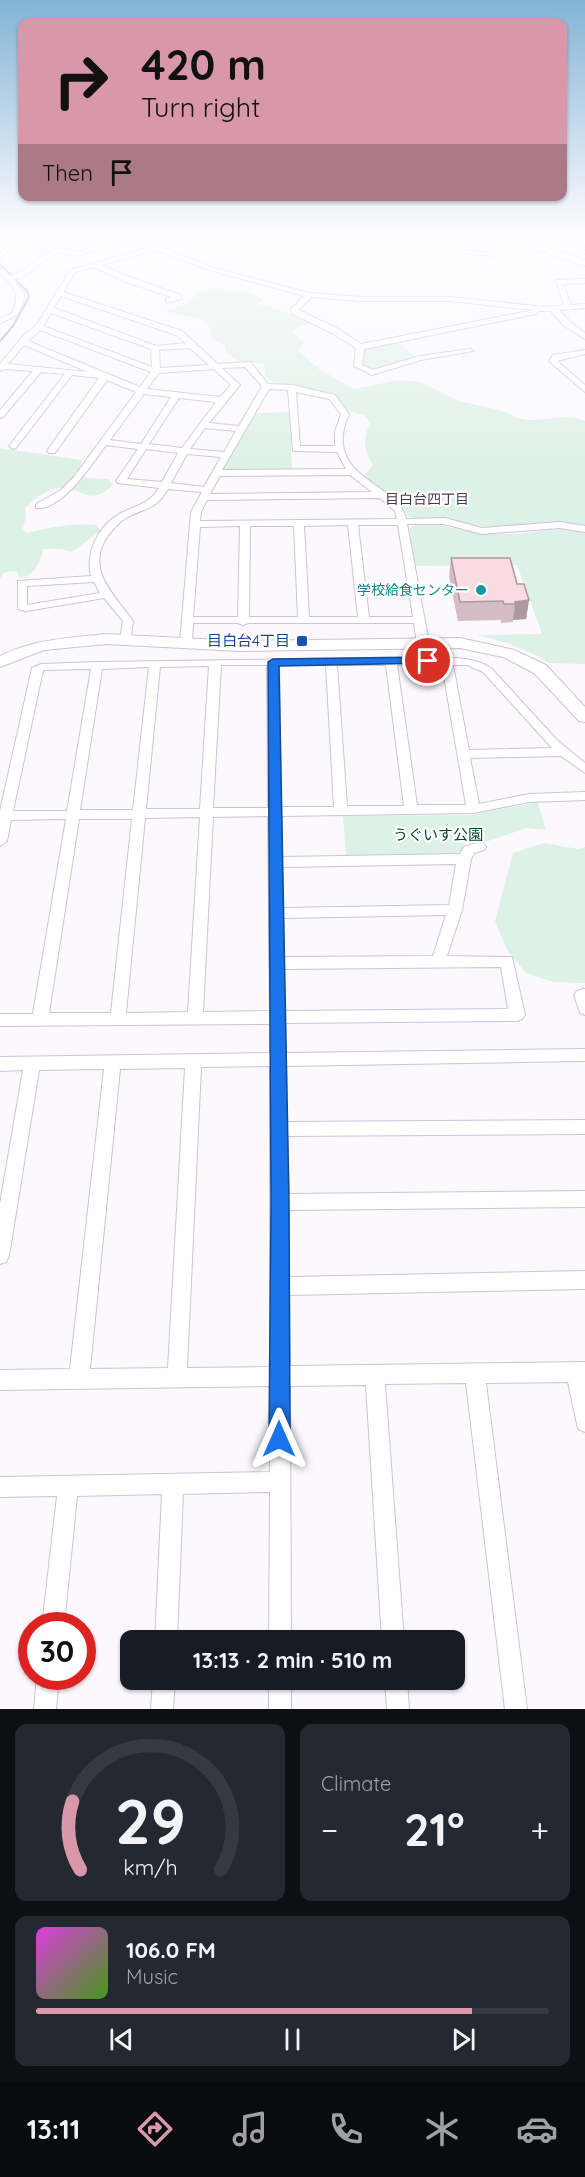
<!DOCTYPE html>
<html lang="en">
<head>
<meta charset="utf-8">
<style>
	body { margin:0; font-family:Quicksand,"Noto Sans JP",sans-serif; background:#242831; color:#f1f3f6; height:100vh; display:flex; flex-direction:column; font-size:22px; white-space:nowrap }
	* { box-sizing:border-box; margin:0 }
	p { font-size:20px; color:#9ea1a6 }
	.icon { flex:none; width:33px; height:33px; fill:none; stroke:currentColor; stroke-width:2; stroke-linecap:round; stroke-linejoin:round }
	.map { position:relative; height:1709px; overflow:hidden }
	.panel { display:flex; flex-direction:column; gap:15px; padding:15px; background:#0d0f14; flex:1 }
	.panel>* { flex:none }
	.banner { position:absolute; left:18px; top:18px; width:549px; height:183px; border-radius:12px; box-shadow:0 2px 4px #0004; background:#d898a9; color:#111; overflow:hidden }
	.speed { position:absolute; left:18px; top:1612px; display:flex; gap:12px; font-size:30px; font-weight:700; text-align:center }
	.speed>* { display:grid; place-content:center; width:78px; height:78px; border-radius:50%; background:#171b24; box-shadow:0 2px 4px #0004; line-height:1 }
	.speed .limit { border:9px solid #d22; background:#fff; color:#111 }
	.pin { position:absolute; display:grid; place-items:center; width:51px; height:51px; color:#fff; margin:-26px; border:3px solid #fff; border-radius:50%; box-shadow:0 2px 6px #0007 }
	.me { position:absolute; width:66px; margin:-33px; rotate:0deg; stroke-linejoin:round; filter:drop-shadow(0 0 4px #0008) }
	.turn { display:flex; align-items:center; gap:21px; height:126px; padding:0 24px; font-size:27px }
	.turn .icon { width:78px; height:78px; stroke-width:2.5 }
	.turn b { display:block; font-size:42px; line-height:51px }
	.then { display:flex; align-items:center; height:57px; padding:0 24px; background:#0003; gap:12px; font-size:22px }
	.big { font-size:45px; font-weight:800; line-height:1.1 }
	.panel .tile { flex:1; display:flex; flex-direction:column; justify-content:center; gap:9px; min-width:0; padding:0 21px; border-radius:12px; background:#242831 }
	.panel .dial { align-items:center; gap:0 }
	.dial svg { height:156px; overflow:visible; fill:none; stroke:#363941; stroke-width:7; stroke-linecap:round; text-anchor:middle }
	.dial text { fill:#f1f3f6; stroke:none }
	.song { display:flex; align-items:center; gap:18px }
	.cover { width:72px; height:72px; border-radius:9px; background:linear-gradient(135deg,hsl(300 70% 55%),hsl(100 70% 35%)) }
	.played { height:6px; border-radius:3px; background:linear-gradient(90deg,#d898a9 85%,#363941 85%) }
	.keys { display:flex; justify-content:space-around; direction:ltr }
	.heat { display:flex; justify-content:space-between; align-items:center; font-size:33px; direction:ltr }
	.panel .tiles { flex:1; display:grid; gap:15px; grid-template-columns:1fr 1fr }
	.tile:last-child { grid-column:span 2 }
	.trip { position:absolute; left:120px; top:1630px; width:345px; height:60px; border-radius:12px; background:#171b24; box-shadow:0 2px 4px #0004; font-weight:800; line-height:60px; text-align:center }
	.tab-bar { display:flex; height:96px; justify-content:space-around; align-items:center; background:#090b0e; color:#9ea1a6 }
	.tab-bar .icon { width:42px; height:42px }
	.tab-bar .selected { color:#d898a9 }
	.tab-bar b { font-size:27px; color:#f1f3f6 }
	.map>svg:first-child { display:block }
</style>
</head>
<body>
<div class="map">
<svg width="585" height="1709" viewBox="0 0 585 1709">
	<rect width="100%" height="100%" fill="#fbf9fe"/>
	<g fill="#def1e6">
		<path d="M216,288L232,292L245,291L263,299L258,304L307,319L310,323L291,331L304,342L298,351L319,369L354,389L398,380L420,382L459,401L507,412C530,431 559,409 585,421V527C567,519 555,523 536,525C522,527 508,527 494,527C477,528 461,521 445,518C432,516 420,520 408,516C397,497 378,491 364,475L373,465C363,449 363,440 370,423L364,415L348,411L334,393L275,383L265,377L264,364L238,361L226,352L225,346L211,338V330L203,320L165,311L183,306L199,293Z"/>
		<path d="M397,342L418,358L373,372L360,366L361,349Z"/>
		<path d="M290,412L292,471L221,470L255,413Z"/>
		<path d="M0,448L82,460L78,475L87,478L108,479L113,485C90,507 86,489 62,488C49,487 34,499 25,508L26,518L22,530L28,533C43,528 83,522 97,525L100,531L72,552L61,549H44C39,563 36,575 20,578L16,571L5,572L0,578Z"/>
		<path d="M438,524C463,531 485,535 511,534C538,533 559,525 585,533V664L548,663L538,656L510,644L478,635L542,634L517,565L415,566L409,529L415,525Z"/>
		<path d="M538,802L546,830L527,828L482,843H464L462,850L454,855L346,856L343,816L469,815Z"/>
		<path d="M544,843L578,849L585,847V983L553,982L526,973L507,950L495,921L513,853Z"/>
	</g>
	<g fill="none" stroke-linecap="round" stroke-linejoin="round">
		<path stroke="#8db1ba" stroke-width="2" d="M0,264L27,291L29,297L13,326L0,341"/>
		<defs>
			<g id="street">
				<path d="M123,232H130L132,236L214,268L309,293L360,297H451L544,307L564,305L556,280L585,279V283L563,284L571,305L585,304V308L559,310L569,321L585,333V339L563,325L551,311H539L536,314L364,349L362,365L373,370L420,356L470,349L474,351L421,360L372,375L354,366L356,348L332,333L291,313V309L304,296L210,270L156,250L101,265L129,277L181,295V299L166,303V299L171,297L123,281L94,267L75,272L63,292L182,331L218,364L250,362L268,384L292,385L335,395L349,414C320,479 400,482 406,519L445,518L482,528L560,522L585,526V532L560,528L482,534L444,524H407L429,643L427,645L423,646L417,643L414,623H248L243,625L238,623H193L192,643L186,646L180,643L191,512L202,492L168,489C156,510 147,507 128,517C119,522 111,531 105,540C87,573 116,596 133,621L130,641L126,642L120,639L123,621L104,598L26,611L18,609V581L91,576C85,552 99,525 121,513C137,505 149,504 159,488L118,483L116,481L138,449L106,445C92,464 62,511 36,508V504L61,490L73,478L136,392L107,380L55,453H49L47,451L99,378L72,375L16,448L13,449L9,446L65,374L41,372L3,417L0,418V410L33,371L5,369L0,371V364L24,335L36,326L70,270L150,247L129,239L79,256L59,252L21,278L14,279L24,294C24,311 15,318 0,323V318L12,313C21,294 14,286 0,274V268L11,276L16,274L52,251L21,245L0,257V252L14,244L0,241V237L79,252L125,236ZM61,296L176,335L186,343L156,346L54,308ZM311,297L360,301H451L534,310L361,344L338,329L299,310ZM51,313L151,349L152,367L43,326ZM40,330L151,372L140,387L28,341ZM24,345L88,372L8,364ZM190,348L209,365L160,368L159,350ZM245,367L262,386L239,426L209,423L240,385L222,368ZM214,369L231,385L220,397L147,389L159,373ZM269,389L288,390L293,451L337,452L346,469L222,470ZM296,392L329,399L341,414L335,432V446H300ZM144,394L171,397L141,444L110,440ZM179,398L216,402L182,448L149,444ZM205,428L236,431L224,452L190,449ZM146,449L178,453L162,482L127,479ZM187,454L221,457L204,487L171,483ZM350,475L372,492L210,494L220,476ZM380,498L395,511L397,519L200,521L201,512L207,500ZM348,525L358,617H309L304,526ZM358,525H398L413,617H369ZM240,526L238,617H193L200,527ZM250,526H294L298,617H249ZM94,582L100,593L27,605V586Z"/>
				<path d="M570,232H576L579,241L585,248V254L574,243Z"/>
				<path d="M465,235L468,237V250L497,254L494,256L462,253V237Z"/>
				<path d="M585,350V354L557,361L585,385V392L549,361L553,355Z"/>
				<path d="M391,658C424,664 461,649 491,668L557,740L585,763V773L561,756L470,758L479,804L529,794L585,792V800L529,802L473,813L282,816V857L460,854L464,847L479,842L484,844L486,847L484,850L474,853L471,859L462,910L447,956L512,957L525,1015L522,1019L517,1021L285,1023L286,1053L585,1049V1061L286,1066L287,1122L585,1120V1134L287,1136L289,1194L585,1191V1207L289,1210V1277L585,1271V1289L289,1295L290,1366L585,1362V1432L578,1429L568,1382L486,1383L527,1709H505L466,1383L385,1384L404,1641H382L366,1385L290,1386L291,1641H269L270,1492L183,1494L177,1641H155L162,1494L77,1496L64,1626H42L57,1496L0,1497V1477L270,1472V1386L0,1390V1370L70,1369L104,1069L39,1070L9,1256L6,1262L0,1264V1204L23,1070L0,1071V1057L270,1053V1024L0,1026V1014H33L66,819L11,820L7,841L0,846V811L32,668L41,664L97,662ZM221,665H267L268,808H213ZM279,665H326L334,807H281ZM337,665H386L404,806H347ZM397,665H442L466,805H417ZM453,665H467L483,672L552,748L469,750ZM209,666L200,809H146L160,667ZM149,667L133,810H80L102,669ZM91,669L67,811H13L43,670ZM268,816L270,1011L203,1012L213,817ZM200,817L188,1012L126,1013L145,818ZM79,819H132L111,1013H49ZM456,864L449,905L283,908L282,867ZM446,915L433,956L284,957L283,918ZM501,967L508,1009L285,1011L284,969ZM270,1066V1367L187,1368L201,1067ZM185,1068L168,1368L90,1369L120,1069Z"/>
				<path d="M582,989H585V1015L580,1013L574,995L577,991Z"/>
				<path d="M37,1677H59L56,1709H34Z"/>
				<path d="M153,1680H175L173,1709H151Z"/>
				<rect x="269" y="1680" width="22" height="29"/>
				<path d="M385,1680H407L409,1709H387Z"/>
			</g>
			<g id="secondary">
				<path d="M371,232C444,232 515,233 585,260V266C567,261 550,253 532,249C481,237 427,237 375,235Z"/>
				<path d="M106,634L239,641L460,638L514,650L546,665L585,707V722L579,721L534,673L503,657L460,648L239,651L106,644L44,650L0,667V656C34,639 69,638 106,634Z"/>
			</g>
		</defs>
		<use href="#street" stroke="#cec2da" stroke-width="2"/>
		<use href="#secondary" stroke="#cec2da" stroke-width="2"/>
		<use href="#street" fill="#fff" fill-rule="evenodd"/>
		<use href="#secondary" fill="#fff" fill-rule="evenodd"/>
	</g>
	<path fill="#d6bcc4" d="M451,558L517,584L529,600L526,619L513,620V622L501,623V620L458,621L449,577Z"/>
	<path fill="#ae99a0" d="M529,600L526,619L513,620L515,604V602Z"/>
	<path fill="#f9dbe4" stroke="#ae99a0" stroke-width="1.5" d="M451,558H510L517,584H524L529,600L515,602V604H504L503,601L460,602Z"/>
	<linearGradient id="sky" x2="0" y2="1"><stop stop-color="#83b3d6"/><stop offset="0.49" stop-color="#fdfcff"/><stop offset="1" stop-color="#fdfcff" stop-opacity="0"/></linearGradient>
	<rect width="585" height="472" fill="url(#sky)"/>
	<path fill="#1a73e8" stroke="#114b97" stroke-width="1.5" d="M428,657L432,658V663L279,666L289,1202L290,1439L287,1446L279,1449L272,1446L269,1439L271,1202L268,662L273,659Z"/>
	<circle fill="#0f9aa8" stroke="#fff" stroke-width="2" cx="481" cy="590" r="6"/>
	<rect fill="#1a4fb4" stroke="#fff" stroke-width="2" x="296" y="635" width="12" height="12" rx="3"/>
	<g text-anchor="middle" stroke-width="4.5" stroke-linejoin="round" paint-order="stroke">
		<g font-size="14" fill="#443a4e" stroke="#fff">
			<text x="427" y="504">目白台四丁目</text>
		</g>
		<g font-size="14" fill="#0d838f" stroke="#fff" text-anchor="end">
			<text x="469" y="595">学校給食センター</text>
		</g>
		<g font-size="15" fill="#164399" stroke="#fff" text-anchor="end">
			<text x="290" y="646">目白台4丁目</text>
		</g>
		<g font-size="15" fill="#09432b" stroke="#fff">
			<text x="438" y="840">うぐいす公園</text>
		</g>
	</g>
</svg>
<div class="speed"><div class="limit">30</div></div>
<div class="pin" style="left:428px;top:661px;background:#d93025"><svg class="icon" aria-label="arrive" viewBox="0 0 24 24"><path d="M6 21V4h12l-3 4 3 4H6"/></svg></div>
<svg class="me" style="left:279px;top:1439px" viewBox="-20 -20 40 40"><path d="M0-17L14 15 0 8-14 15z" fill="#1a73e8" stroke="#fff" stroke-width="4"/></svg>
<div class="trip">13:13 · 2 min · 510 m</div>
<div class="banner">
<div class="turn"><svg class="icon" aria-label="right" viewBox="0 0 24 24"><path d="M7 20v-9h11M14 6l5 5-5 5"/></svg><div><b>420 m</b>Turn right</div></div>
<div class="then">Then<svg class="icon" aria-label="arrive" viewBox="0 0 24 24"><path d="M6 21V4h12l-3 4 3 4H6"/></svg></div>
</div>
</div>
<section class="panel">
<div class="tiles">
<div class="tile dial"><svg viewBox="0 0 100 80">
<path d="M14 69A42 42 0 1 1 86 69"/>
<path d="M14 69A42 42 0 0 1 10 34" stroke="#d898a9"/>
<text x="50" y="56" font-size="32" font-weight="700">29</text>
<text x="50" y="72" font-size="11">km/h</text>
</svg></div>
<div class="tile"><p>Climate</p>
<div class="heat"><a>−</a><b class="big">21°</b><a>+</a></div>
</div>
<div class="tile">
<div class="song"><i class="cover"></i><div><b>106.0 FM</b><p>Music</p></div></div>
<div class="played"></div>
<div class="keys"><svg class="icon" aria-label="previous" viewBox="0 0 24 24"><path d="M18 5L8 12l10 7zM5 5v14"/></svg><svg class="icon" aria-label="pause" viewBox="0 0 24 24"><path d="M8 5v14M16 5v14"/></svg><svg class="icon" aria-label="next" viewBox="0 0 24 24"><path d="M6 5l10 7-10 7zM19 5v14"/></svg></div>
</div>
</div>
</section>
<nav class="tab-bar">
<b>13:11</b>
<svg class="icon selected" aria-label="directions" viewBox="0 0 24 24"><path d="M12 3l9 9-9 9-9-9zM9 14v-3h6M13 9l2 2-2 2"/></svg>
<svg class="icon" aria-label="music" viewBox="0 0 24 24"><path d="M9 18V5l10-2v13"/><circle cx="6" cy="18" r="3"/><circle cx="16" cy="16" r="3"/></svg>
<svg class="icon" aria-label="phone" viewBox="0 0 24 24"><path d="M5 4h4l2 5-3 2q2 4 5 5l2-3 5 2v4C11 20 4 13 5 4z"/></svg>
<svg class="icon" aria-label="climate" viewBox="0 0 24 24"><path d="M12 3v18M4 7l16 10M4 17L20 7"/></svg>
<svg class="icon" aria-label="car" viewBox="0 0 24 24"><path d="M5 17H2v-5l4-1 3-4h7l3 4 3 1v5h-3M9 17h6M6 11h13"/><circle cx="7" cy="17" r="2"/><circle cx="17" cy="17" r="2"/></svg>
</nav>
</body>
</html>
